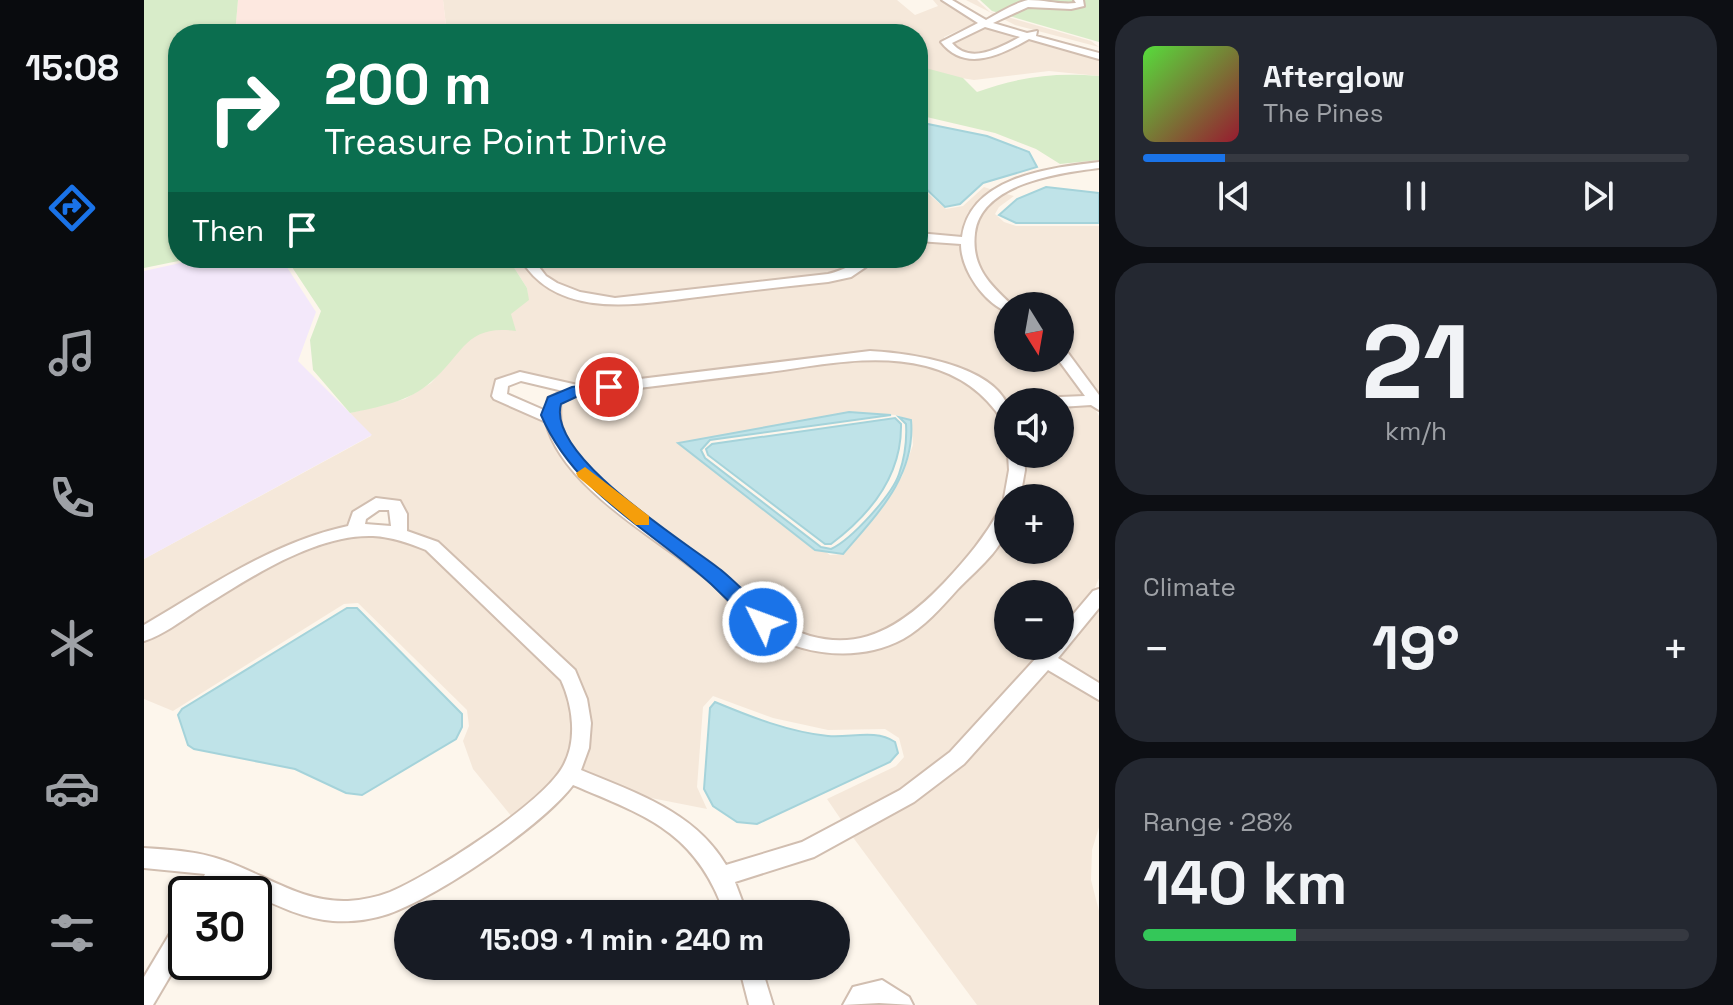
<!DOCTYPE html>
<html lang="en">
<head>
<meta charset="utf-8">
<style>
	body { margin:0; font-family:"Space Grotesk",sans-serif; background:#242831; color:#f1f3f6; height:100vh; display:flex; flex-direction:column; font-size:30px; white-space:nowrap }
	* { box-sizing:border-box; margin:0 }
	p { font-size:26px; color:#9ea1a6 }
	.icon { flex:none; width:44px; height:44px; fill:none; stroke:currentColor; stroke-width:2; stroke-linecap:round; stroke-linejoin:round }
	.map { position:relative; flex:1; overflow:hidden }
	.panel { display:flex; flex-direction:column; gap:16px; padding:16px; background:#0d0f14; width:634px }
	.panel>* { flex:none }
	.hud { position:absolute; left:24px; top:24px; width:760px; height:244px; border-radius:32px; box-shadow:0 2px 6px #0004; background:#0b6e4f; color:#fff; overflow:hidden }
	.needle { width:52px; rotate:169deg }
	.fabs { position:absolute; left:850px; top:292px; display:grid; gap:16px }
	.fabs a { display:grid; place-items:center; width:80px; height:80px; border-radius:50%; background:#171b24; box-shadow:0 2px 6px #0004; font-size:40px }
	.speed { position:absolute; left:24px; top:876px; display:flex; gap:16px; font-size:40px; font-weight:700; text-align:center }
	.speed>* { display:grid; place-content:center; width:104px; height:104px; border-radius:50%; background:#171b24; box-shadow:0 2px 6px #0004; line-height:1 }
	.speed .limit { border:4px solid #111; border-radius:12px; background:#fff; color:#111 }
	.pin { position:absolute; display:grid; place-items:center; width:68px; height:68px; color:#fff; margin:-34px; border:4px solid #fff; border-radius:50%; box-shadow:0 2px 8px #0007 }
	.me { position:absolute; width:88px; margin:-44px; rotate:312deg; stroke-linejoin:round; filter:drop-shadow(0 0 6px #0008) }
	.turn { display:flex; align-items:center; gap:28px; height:168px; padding:0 24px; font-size:36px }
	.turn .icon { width:104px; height:104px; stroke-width:2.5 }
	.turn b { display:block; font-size:56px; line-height:68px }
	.then { display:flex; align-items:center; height:76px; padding:0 24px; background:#0003; gap:16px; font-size:30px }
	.big { font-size:60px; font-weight:700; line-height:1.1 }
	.panel .widget { flex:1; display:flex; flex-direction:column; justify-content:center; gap:12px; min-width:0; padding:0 28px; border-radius:32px; background:#242831 }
	.panel .dial { align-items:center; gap:0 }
	.dial b { font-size:104px; line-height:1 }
	.song { display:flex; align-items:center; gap:24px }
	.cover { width:96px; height:96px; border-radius:12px; background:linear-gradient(135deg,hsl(110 70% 55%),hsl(350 70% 35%)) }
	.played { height:8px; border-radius:4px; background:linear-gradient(90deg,#1a73e8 15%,#363941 15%) }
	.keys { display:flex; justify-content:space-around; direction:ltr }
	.heat { display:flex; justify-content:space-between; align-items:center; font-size:44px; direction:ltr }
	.charge { height:12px; border-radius:6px; background:linear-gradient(90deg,#34c759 28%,#363941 0) }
	.trip { position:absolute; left:250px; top:900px; width:456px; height:80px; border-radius:40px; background:#171b24; box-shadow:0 2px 6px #0004; font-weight:700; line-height:80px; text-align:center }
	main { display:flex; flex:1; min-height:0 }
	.tabs { display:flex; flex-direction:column; width:144px; justify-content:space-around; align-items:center; background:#090b0e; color:#9ea1a6 }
	.tabs .icon { width:56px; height:56px }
	.tabs .active { color:#1a73e8 }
	.tabs b { font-size:36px; color:#f1f3f6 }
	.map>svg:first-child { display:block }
</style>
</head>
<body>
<main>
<nav class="tabs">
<b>15:08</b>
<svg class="icon active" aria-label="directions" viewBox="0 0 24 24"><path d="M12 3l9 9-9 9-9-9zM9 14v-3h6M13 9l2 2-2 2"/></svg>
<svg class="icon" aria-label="music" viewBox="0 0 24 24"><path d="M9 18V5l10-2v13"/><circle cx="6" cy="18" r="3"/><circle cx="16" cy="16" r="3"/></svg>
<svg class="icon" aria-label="phone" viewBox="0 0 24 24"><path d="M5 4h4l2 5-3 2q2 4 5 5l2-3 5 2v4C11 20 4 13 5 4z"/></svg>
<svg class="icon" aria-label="climate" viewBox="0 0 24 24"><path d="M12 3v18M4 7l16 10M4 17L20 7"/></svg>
<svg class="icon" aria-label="car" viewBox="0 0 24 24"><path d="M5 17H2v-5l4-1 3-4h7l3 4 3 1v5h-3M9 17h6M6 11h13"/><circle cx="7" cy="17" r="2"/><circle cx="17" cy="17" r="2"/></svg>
<svg class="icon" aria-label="filters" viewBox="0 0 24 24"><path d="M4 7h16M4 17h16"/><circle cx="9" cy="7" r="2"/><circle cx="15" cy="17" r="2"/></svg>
</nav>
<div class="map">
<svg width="955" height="1005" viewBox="0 0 955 1005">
	<rect width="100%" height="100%" fill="#fdf6ec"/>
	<g fill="#f5e8da" fill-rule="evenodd">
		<path d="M299,0H753L771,15L794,6L789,0H798L833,22L800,37V46L807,52L843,58L883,40L955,58V76L905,71L830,80L799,75L774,66V34H751L754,27L663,34H303Z"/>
		<path d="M822,0H833L846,12L947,41L955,47L871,25Z"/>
		<path d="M839,25L865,34L875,37L846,53L821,52L807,46V39Z"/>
		<path d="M774,185L802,209L819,206L840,187L849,190L824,212L817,238L774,234Z"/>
		<path d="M859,193L870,196L855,207L851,214L860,222L872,226H955V394L916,346V306H868L842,281L828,257L833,216Z"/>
		<path d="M774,239L818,244V257L832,282L864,312V358H916L944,396L859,401L826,375L801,363L774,355L726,351L438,387L375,372L354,380L349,390L351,398L360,405L401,421L412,446L614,626L722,651L748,646L777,629L864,530V550H916V498H876L878,454H916V407L949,405L955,416V578L950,590L916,630V594H864V646H903L806,752L757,789L698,821L683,799L752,766L760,757L755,738L741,729L684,730L629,718L569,696L559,707L553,787L563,809L492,795L435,770L448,730L443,697L429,670L293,542L262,530L256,502L251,499L228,500L211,512L206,526L142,547L0,627V559L227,436L206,413L261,399L287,383L329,335L349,328L384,299L383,288L364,258H377L381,268L406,290L435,300L471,305L686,282L728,267L736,258H774Z"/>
		<path d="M388,258L481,259L723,258L699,271L682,275L471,298L413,285Z"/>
		<path d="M728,359L774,363L798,370L838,394L861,425L867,469L852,521L837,543L766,619L740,634L718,638L685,639L652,631L622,617L577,574L462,486L443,468L414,423L415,403L429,396ZM706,413L752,415L767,420L769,445L758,476L736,510L699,554L686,555L535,444Z"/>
		<path d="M211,536H240L283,551L418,678L428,699L432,731L418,771L393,799L368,817L329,769L319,741L325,726L323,710L214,603L200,604L29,711L0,699V641L148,556Z"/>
		<path d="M955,609V685L913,660Z"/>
		<path d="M905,669L955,699V827L948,850L947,880L955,911V1005H833L708,836L768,803L819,764Z"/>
	</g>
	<path fill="#fde8e0" d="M94,0H299L303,34H91Z"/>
	<path fill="#f3e8fa" d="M59,258H137L172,312L154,361L228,435L0,559V271Z"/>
	<g fill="#d8ecc9">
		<path d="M0,0H94L91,34H34L32,136L26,141L29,170L34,178V258H49L0,268Z"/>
		<path d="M836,0H955V42L848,11Z"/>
		<path d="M774,66L819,78L833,92C875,77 910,72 955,76V160L916,164L892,149L851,133L774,115Z"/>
		<path d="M142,258H364L383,288L385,300L367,314L372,331C321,324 320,354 287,382C265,402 234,407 206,413L169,370L166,340L177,311Z"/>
	</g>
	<g fill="#bfe3e8" stroke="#a5d3da" stroke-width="2">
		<path d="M774,122L843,136L885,152L893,167L839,183L816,204L801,207L774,181Z"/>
		<path d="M902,187L955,193V223H872L855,215L873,199Z"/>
		<path d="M705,412L747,415L566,440L557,450L561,458L677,547L687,549C708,539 748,495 755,474C761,457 763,441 762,424L755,417L767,420C772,476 733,514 699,554L671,550L534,443Z"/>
		<path d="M751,418L757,424C758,475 727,514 687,544H681L564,455L562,449L568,444Z"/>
		<path d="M203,608H213L318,714V727L312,739L218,795L202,793L151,769L50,749L44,745L34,715L38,709Z"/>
		<path d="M571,702C607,717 645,732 684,736C707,738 731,729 751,742L754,753L746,762L613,824L593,822L569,806L560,789L566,708Z"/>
	</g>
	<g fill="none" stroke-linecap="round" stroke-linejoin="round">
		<defs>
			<g id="minor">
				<path d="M798,0H808L842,20C855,13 870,3 884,0C902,0 915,5 932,3L930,0H939L940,6L927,9L884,7L849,23L883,33L893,31L892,36L955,53V59L885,39C857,55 821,73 797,42L834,23ZM841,27L876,37C855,48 826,65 808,43Z"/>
				<path d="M955,162V168C916,173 837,183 831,233C827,267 846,285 869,306H864V312C840,303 817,270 817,244L774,241V233L818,237C826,176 907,168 955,162Z"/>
				<path d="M376,258H388L402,276L413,283L436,292L471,298L684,274C703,270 716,258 735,258L707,277L684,282C643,286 602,291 562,296C500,303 414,323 376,258Z"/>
				<path d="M916,348L921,349L955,395V410L947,405L916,407V402H909L916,397L941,396L913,358H916Z"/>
				<path d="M726,351C764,353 845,364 863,404C865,410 864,417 864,423L859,421C840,392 816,375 782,366C730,353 677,365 625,372C560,380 496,388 431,396L416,403C417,411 415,420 418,427C435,477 503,519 544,548C558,557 572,566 583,577C599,593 613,610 633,622C702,660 750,635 800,583C824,557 841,537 858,506L864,504C864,512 866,522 863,529C856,552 829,573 813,590C797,608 780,627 759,639C712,664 651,655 609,624C594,613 583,598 570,585C558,574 544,565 531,555C488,524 414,476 402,422L350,399L348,396L352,380L376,372L438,386ZM377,381L419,391L404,398L402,411L363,394L364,386Z"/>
				<path d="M864,454H880L881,470L876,498H864V502L860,498L865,470Z"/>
				<path d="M232,498L256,501L263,514V531L294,542L431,670L443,699L447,723L445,748L437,770C492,793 551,812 582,865L658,842L756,790L806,752L903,646H916V630L949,591L955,589V608L914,658L955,683V700L904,670L820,764L770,802L670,857L591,882L603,914H581C552,832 503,816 429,785C398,826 293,897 244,914C226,920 208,922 189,921C151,918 115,896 81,881L74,894H51L61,874L0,868V848C27,850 53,851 78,860C120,874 158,903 204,901C218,900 233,897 246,892C287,875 396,805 418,768C434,742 429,706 417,680L282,550C265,543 248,537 229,536C170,534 102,580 54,610C37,621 19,635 0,641V625C65,587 129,542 204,526L209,512ZM235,510H245L247,526L221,524L222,519Z"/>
				<path d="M42,917V949L9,1005H0V977L34,920Z"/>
				<path d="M595,966H617L629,1005H605Z"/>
				<path d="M738,980L765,997L769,1005L735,1003L699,1005L709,987Z"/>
			</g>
		</defs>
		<use href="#minor" stroke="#d1beb0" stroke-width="4"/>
		<use href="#minor" fill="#fff" fill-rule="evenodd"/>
	</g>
	<path fill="#1a73e8" stroke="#114b97" stroke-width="2" d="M465,382L473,387L471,391L432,397L417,404C402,456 540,541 577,570C594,584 610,601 626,616L629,622L626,628H611C597,613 582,598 567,584C506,529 431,494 397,415L404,397L428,387Z"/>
	<path fill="#f59e0b" d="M441,467L505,516V525H492L434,477L432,473Z"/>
</svg>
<div class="fabs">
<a><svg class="needle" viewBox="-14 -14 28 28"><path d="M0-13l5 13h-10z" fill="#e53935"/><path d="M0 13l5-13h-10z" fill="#9ea1a6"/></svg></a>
<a><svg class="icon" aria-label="sound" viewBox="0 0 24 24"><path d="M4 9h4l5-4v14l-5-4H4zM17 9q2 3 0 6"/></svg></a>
<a>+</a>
<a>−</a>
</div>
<div class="speed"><div class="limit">30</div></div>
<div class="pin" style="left:465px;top:387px;background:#d93025"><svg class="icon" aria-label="arrive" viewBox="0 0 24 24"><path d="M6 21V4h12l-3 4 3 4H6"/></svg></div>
<svg class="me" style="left:619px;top:622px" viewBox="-20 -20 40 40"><circle r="17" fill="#1a73e8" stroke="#fff" stroke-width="3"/><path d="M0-11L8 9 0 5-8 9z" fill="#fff"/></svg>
<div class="trip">15:09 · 1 min · 240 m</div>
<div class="hud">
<div class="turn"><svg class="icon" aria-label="right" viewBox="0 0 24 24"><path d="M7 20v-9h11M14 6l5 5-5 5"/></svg><div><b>200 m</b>Treasure Point Drive</div></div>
<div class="then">Then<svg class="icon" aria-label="arrive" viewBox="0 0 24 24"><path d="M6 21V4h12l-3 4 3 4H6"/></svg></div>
</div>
</div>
<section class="panel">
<div class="widget">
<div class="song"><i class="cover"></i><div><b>Afterglow</b><p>The Pines</p></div></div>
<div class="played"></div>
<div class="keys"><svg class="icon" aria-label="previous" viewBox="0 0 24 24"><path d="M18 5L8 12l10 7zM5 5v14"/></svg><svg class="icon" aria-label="pause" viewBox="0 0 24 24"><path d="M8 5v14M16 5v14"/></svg><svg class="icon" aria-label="next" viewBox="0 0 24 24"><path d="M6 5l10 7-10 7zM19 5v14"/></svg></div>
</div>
<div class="widget dial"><b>21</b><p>km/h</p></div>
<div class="widget"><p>Climate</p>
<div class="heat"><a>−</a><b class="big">19°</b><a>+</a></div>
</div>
<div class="widget"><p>Range · 28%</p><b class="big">140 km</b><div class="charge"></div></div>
</section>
</main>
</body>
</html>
